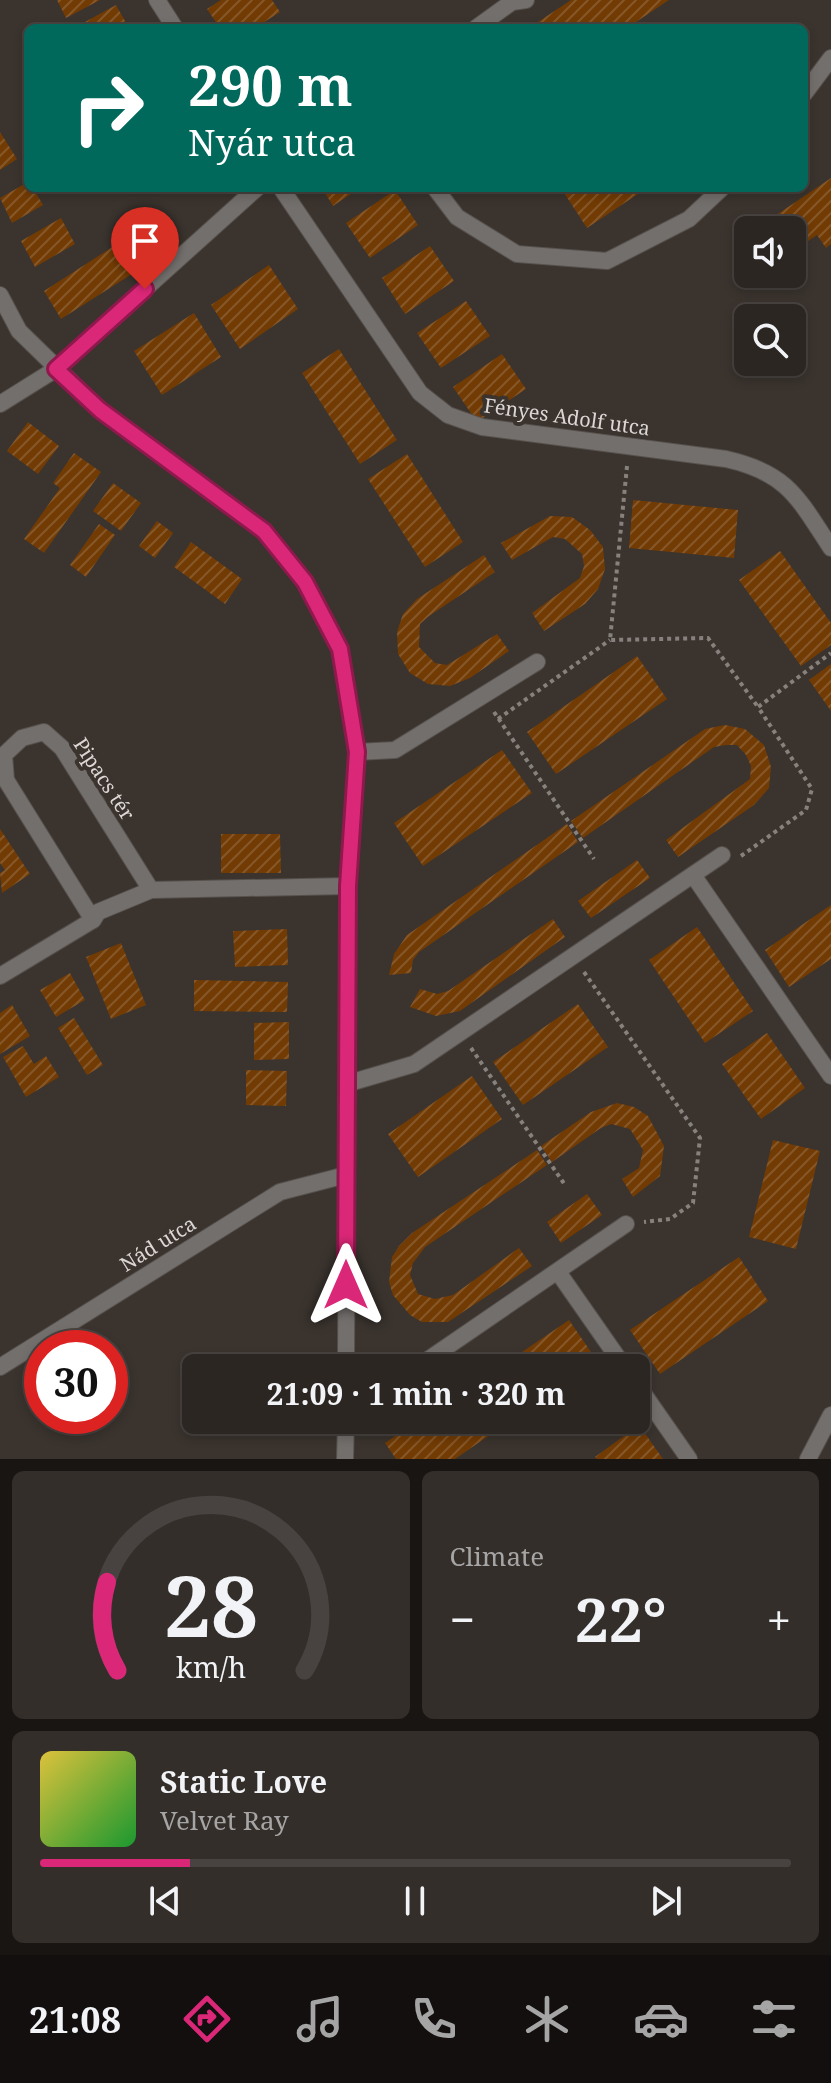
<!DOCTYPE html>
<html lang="en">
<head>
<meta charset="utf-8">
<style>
	body { margin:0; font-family:"Noto Serif",serif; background:#342e2a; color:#f1f3f6; height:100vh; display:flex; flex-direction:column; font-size:30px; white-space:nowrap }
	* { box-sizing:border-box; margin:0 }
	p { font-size:26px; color:#a6a5a5 }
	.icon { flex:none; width:44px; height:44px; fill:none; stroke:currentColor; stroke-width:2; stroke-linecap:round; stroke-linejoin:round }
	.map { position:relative; height:1459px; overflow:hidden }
	.sheet { display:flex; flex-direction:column; gap:12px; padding:12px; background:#181513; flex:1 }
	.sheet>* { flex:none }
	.guide { position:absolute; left:24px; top:24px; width:784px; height:168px; border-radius:12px; box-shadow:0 4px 12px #0003,0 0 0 2px #484340; background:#00695c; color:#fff; overflow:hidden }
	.controls { position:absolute; left:734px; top:216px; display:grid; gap:16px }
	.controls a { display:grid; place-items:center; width:72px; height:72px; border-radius:12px; background:#2c2622; box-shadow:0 4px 12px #0003,0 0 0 2px #484340; font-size:40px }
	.speed { position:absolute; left:24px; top:1330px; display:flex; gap:16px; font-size:40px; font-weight:700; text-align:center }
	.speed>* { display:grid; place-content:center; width:104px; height:104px; border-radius:50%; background:#2c2622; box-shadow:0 4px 12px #0003,0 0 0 2px #484340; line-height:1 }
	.speed .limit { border:12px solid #d22; background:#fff; color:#111 }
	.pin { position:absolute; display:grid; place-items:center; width:68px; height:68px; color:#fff; margin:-82px -34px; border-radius:50% 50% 50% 0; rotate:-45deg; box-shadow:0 0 8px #0007 }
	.pin .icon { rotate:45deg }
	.me { position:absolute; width:88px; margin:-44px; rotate:0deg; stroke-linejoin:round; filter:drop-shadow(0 0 6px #0008) }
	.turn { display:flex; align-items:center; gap:28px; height:168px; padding:0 32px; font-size:36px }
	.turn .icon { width:104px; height:104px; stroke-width:2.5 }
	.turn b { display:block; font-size:56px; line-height:68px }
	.big { font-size:60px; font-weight:700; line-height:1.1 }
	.sheet .widget { flex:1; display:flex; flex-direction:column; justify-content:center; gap:12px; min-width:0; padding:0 28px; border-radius:12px; background:#342e2a }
	.sheet .dial { align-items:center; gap:0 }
	.dial svg { height:208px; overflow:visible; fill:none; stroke:#484340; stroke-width:7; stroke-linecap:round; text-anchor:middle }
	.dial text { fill:#f1f3f6; stroke:none }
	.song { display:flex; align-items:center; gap:24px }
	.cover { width:96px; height:96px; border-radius:12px; background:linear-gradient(135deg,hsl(50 70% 55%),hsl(130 70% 35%)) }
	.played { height:8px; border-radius:4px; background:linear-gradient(90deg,#db2777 20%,#484340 20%) }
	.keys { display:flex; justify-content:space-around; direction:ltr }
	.heat { display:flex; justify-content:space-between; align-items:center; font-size:44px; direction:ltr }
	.sheet .tiles { flex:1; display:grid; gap:12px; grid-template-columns:1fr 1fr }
	.widget:last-child { grid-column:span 2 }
	.trip { position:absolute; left:182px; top:1354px; width:468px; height:80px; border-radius:12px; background:#2c2622; box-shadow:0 4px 12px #0003,0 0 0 2px #484340; font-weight:700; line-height:80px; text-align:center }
	.tabs { display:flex; height:128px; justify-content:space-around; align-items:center; background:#120f0e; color:#a6a5a5 }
	.tabs .icon { width:56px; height:56px }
	.tabs .on { color:#db2777 }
	.tabs b { font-size:36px; color:#f1f3f6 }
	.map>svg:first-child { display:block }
</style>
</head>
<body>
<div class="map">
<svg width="831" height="1459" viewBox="0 0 831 1459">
	<defs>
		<pattern id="building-hatch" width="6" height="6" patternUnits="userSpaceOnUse" patternTransform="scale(2)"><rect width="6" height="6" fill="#723b04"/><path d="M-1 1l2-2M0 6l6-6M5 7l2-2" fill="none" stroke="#865728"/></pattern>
	</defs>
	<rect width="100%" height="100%" fill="#3a332e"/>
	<g fill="url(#building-hatch)">
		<path d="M57,0H100L66,18Z"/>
		<path d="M221,0H272L280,12L255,28H220L207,9Z"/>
		<path d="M571,0H669L627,28H529Z"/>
		<path d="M116,5L129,28H74Z"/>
		<path d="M0,132L17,159L0,170Z"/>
		<path d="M831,178V244L826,248L817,235L792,252V230H767L763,224Z"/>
		<path d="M28,182V188H33L43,205L12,223L0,198Z"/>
		<path d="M322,188H360L333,206Z"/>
		<path d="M571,188H647L587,228L564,193Z"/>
		<path d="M395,190L418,225L370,258L346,223Z"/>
		<path d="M61,218L75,244L35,267L21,241Z"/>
		<path d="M114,246L132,274L61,319L44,291Z"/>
		<path d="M430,246L454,281L405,314L382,278Z"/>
		<path d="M269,265L298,309L240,349L211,305Z"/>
		<path d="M466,301L490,336L441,368L417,333Z"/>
		<path d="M194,313L221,357L162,395L134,351Z"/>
		<path d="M339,349L397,440L360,464L302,373Z"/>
		<path d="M502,354L526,389L477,422L453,387Z"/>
		<path d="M28,422L59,446L38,474L7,451Z"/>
		<path d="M74,453L101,472L44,553L24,539L60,488L53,483Z"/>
		<path d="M407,454L463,542L425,567L368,479Z"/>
		<path d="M113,483L141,503L121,531L93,511Z"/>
		<path d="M633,500L738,510L734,558L629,548Z"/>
		<path d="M550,516L572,517L590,530L603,547L605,569L598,589L585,604L544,631L532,613L580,578L584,566L582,554L565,539L553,537L512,560L501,543Z"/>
		<path d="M157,521L173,533L155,558L139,546Z"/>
		<path d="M99,524L115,535L86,577L70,565Z"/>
		<path d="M191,542L242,579L225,604L174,567Z"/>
		<path d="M780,551L831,623V645L801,666L739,580Z"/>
		<path d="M484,555L495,572L429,616L420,624L419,647L435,663L447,665L497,634L509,651L470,678L450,686L428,684L410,673L398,654L397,632L403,614L417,599Z"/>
		<path d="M637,656L667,699L556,774L527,732Z"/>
		<path d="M831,664V711L809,680Z"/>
		<path d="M725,725L745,729L764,745L771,767L769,788L754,805L678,857L666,840L750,779L751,766L746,755L737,745H726L714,747L583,838L571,821L705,729Z"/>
		<path d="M502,750L532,793L423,866L394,823Z"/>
		<path d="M567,824L578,842L419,952L413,960L411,973L389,975L394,954L407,935Z"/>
		<path d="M0,829L30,874L2,893L0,873L5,870L0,863Z"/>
		<path d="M221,834H280L281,873H221Z"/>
		<path d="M637,860L650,878L591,918L578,901Z"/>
		<path d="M831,905V959L789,987L765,950Z"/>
		<path d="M553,919L565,937L460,1011L436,1016L410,1007L420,989L437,994L448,991Z"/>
		<path d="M697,927L753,1011L705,1043L649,960Z"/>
		<path d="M287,929L288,965L235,967L233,931Z"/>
		<path d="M121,943L146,1005L111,1019L86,957Z"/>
		<path d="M70,973L85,1000L56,1017L40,990Z"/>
		<path d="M194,980L288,982L287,1012L194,1011Z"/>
		<path d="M578,1004L608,1047L523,1105L493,1062Z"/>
		<path d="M12,1005L30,1036L0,1054V1013Z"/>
		<path d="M74,1018L103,1065L87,1075L58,1028Z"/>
		<path d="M289,1022V1059L254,1060V1023Z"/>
		<path d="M767,1033L805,1088L761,1119L722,1064Z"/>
		<path d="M23,1046L34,1064L46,1056L59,1077L26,1097L3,1057Z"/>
		<path d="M246,1070L287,1071L286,1106L246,1105Z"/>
		<path d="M472,1076L502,1119L418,1177L388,1134Z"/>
		<path d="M617,1103L634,1107L648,1116L664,1146L660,1176L633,1197L622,1179L639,1168L643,1150L630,1129L611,1124L601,1128L552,1162L541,1146L591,1112Z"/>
		<path d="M773,1140L820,1151L796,1249L749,1237Z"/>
		<path d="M537,1150L547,1165L425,1247L413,1263L410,1275L418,1294L435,1299L453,1295L519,1248L532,1266L448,1322H422L410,1315L393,1295L389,1282L392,1257L399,1246L412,1233Z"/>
		<path d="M587,1194L602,1215L561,1243L547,1222Z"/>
		<path d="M739,1257L768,1301L660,1374L630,1330Z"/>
		<path d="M569,1320L602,1368H532L522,1352Z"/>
		<path d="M419,1420H495L500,1428L455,1459H396L385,1443Z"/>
		<path d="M568,1420H601L578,1435Z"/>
		<path d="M639,1425L663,1459H597L595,1457Z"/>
	</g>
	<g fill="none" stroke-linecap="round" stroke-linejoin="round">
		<defs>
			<g id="minor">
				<path d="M157,0L175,28"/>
				<path d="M476,28L512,2L526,0"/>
				<path d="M804,94L831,58"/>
				<path d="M281,188L420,393L448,415L482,427L726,459C788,473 798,498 831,548"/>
				<path d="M435,188L457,217L517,254L607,261L689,219L722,188"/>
				<path d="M0,295L19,331L100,410L264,531L305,582L340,649L357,752L348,886L346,1368"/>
				<path d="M0,404L56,369L257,188"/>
				<path d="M357,752L395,750L537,662"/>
				<path d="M693,875L831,1076"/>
				<path d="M93,920L6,780L4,755L22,738L44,732L62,748L151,890"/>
				<path d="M0,976L93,920L98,912L151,890L348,886"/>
				<path d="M346,1084L414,1064L722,855"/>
				<path d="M558,1272L625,1368"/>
				<path d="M0,1367L280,1192L346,1175"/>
				<path d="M416,1368L626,1224"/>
				<path d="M636,1383L689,1459"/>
				<path d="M345,1459L346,1420"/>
			</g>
			<path id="tertiary" d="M808,1459L831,1415"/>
		</defs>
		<use href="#minor" stroke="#57514c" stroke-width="18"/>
		<use href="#tertiary" stroke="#57514c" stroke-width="18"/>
		<g stroke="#87817d" stroke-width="4" stroke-dasharray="4 4" stroke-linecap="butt">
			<path d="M627,466L610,640L708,638L758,707"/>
			<path d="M494,712L594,859"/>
			<path d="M498,719L610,640"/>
			<path d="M741,856L806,810L812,789L758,707L831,653"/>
			<path d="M584,972L700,1138L693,1203L670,1219L644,1222"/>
			<path d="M471,1048L565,1185"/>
		</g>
		<use href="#minor" stroke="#736f6d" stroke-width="16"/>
		<use href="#tertiary" stroke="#736f6d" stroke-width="16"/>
	</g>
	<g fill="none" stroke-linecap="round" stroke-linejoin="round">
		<defs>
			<path id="route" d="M145,289L56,369L100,410L264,531L305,582L340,649L357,752L348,886L346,1285"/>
		</defs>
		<use href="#route" stroke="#8e194d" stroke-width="20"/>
		<use href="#route" stroke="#db2777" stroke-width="14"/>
	</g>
	<g text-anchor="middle" stroke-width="8" stroke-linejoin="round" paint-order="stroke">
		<g font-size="20" fill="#dcd7d4" stroke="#3a332e">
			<text transform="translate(567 417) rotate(8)" y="7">Fényes Adolf utca</text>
			<text transform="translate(104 779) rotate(57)" y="7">Pipacs tér</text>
			<text transform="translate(158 1244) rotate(-32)" y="7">Nád utca</text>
		</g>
	</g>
</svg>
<div class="controls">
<a><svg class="icon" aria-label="sound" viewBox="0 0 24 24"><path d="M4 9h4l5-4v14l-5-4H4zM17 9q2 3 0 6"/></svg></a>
<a><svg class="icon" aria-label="search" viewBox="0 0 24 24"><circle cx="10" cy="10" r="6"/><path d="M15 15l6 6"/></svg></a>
</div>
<div class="speed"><div class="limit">30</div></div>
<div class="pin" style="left:145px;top:289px;background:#d93025"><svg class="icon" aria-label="arrive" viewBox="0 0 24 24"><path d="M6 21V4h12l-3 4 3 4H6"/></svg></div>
<svg class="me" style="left:346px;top:1285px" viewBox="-20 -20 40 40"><path d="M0-17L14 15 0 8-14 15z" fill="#db2777" stroke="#fff" stroke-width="4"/></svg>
<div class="trip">21:09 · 1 min · 320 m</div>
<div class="guide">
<div class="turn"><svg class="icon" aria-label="right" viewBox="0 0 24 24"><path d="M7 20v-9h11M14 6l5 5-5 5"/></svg><div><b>290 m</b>Nyár utca</div></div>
</div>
</div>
<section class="sheet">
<div class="tiles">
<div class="widget dial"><svg viewBox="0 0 100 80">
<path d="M14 69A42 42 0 1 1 86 69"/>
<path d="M14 69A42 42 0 0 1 10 35" stroke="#db2777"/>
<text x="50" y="56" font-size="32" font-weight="700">28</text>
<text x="50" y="72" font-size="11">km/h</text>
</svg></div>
<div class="widget"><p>Climate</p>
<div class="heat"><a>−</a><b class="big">22°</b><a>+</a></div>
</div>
<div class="widget">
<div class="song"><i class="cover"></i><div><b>Static Love</b><p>Velvet Ray</p></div></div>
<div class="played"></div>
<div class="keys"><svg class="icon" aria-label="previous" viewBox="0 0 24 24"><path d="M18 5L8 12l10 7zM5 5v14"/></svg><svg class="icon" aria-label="pause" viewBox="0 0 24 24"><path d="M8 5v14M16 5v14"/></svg><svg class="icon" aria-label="next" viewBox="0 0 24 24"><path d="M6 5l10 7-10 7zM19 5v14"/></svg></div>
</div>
</div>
</section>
<nav class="tabs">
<b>21:08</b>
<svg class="icon on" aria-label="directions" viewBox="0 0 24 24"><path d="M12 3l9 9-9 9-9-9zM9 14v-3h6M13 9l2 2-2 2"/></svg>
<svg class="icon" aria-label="music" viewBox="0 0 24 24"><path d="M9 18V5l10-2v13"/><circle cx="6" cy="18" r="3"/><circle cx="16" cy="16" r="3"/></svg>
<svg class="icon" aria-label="phone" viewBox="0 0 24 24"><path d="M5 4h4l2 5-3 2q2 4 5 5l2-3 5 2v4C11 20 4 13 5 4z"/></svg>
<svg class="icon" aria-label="climate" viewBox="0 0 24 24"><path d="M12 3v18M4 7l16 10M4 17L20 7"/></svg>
<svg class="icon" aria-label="car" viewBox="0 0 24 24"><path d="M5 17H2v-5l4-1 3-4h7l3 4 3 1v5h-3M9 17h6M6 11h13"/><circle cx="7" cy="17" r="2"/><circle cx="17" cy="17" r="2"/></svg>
<svg class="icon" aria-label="filters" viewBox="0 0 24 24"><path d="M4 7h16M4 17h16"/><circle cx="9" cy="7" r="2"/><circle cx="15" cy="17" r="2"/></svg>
</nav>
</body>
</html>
